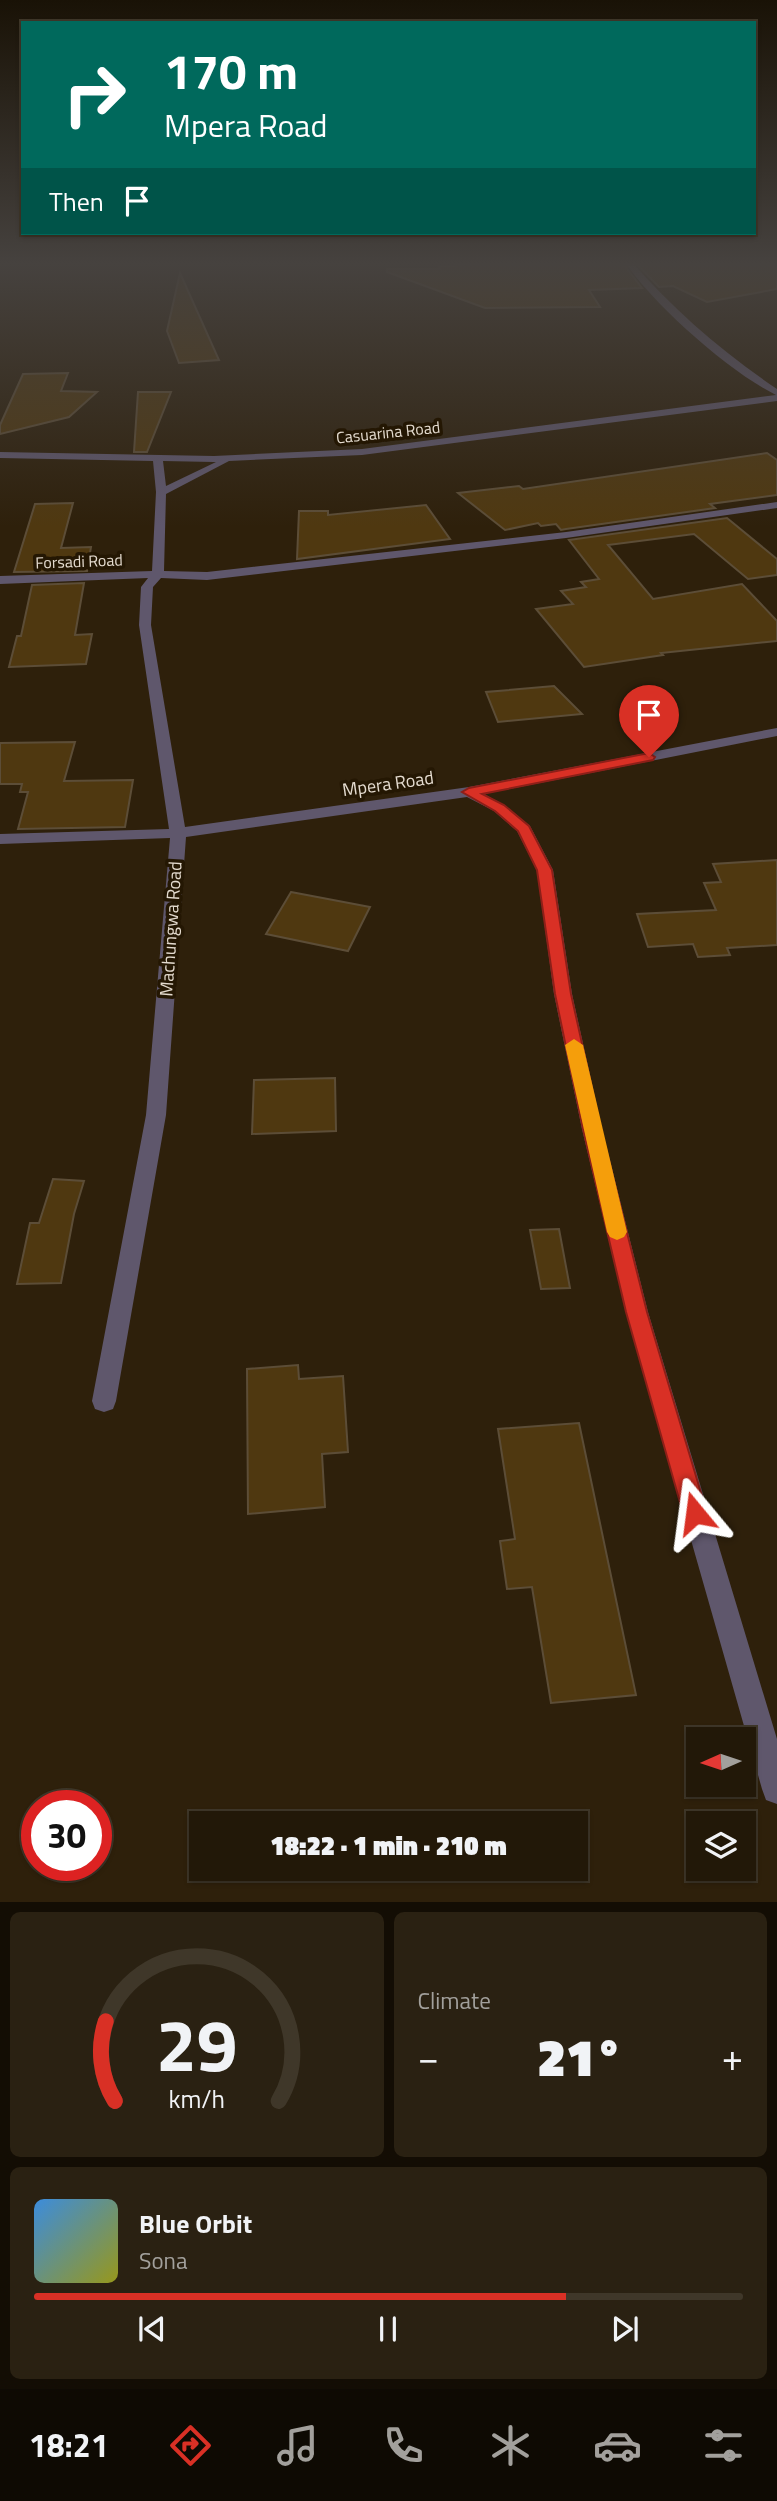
<!DOCTYPE html>
<html lang="en">
<head>
<meta charset="utf-8">
<style>
	body { margin:0; font-family:"Titillium Web",sans-serif; background:#2a2112; color:#f1f3f6; height:100vh; display:flex; flex-direction:column; font-size:26px; white-space:nowrap }
	* { box-sizing:border-box; margin:0 }
	p { font-size:23px; color:#a2a09c }
	.icon { flex:none; width:38px; height:38px; fill:none; stroke:currentColor; stroke-width:2; stroke-linecap:round; stroke-linejoin:round }
	.map { position:relative; height:1902px; overflow:hidden }
	.sheet { display:flex; flex-direction:column; gap:10px; padding:10px; background:#130d04; flex:1 }
	.sheet>* { flex:none }
	.banner { position:absolute; left:21px; top:21px; width:735px; height:214px; border-radius:0px; box-shadow:0 2px 5px #0004,0 0 0 2px #3f3729; background:#00695c; color:#fff; overflow:hidden }
	.needle { width:46px; rotate:267deg }
	.fabs { position:absolute; left:686px; top:1727px; display:grid; gap:14px }
	.fabs a { display:grid; place-items:center; width:70px; height:70px; border-radius:0px; background:#221808; box-shadow:0 2px 5px #0004,0 0 0 2px #3f3729; font-size:35px }
	.speed { position:absolute; left:21px; top:1790px; display:flex; gap:14px; font-size:35px; font-weight:700; text-align:center }
	.speed>* { display:grid; place-content:center; width:91px; height:91px; border-radius:50%; background:#221808; box-shadow:0 2px 5px #0004,0 0 0 2px #3f3729; line-height:1 }
	.speed .limit { border:10px solid #d22; background:#fff; color:#111 }
	.pin { position:absolute; display:grid; place-items:center; width:60px; height:60px; color:#fff; margin:-72px -30px; border-radius:50% 50% 50% 0; rotate:-45deg; box-shadow:0 0 7px #0007 }
	.pin .icon { rotate:45deg }
	.me { position:absolute; width:77px; margin:-38px; rotate:344deg; stroke-linejoin:round; filter:drop-shadow(0 0 5px #0008) }
	.turn { display:flex; align-items:center; gap:24px; height:147px; padding:0 28px; font-size:32px }
	.turn .icon { width:91px; height:91px; stroke-width:2.5 }
	.turn b { display:block; font-size:49px; line-height:60px }
	.then { display:flex; align-items:center; height:66px; padding:0 28px; background:#0003; gap:14px; font-size:26px }
	.big { font-size:52px; font-weight:800; line-height:1.1 }
	.sheet .widget { flex:1; display:flex; flex-direction:column; justify-content:center; gap:10px; min-width:0; padding:0 24px; border-radius:10px; background:#2a2112 }
	.sheet .dial { align-items:center; gap:0 }
	.dial svg { height:182px; overflow:visible; fill:none; stroke:#3f3729; stroke-width:7; stroke-linecap:round; text-anchor:middle }
	.dial text { fill:#f1f3f6; stroke:none }
	.song { display:flex; align-items:center; gap:21px }
	.cover { width:84px; height:84px; border-radius:10px; background:linear-gradient(135deg,hsl(210 70% 55%),hsl(60 70% 35%)) }
	.played { height:7px; border-radius:4px; background:linear-gradient(90deg,#d93025 75%,#3f3729 75%) }
	.keys { display:flex; justify-content:space-around; direction:ltr }
	.heat { display:flex; justify-content:space-between; align-items:center; font-size:38px; direction:ltr }
	.sheet .tiles { flex:1; display:grid; gap:10px; grid-template-columns:1fr 1fr }
	.widget:last-child { grid-column:span 2 }
	.trip { position:absolute; left:189px; top:1811px; width:399px; height:70px; border-radius:0px; background:#221808; box-shadow:0 2px 5px #0004,0 0 0 2px #3f3729; font-weight:800; line-height:70px; text-align:center }
	.tab-bar { display:flex; height:112px; justify-content:space-around; align-items:center; background:#0e0a03; color:#a2a09c }
	.tab-bar .icon { width:49px; height:49px }
	.tab-bar .on { color:#d93025 }
	.tab-bar b { font-size:32px; color:#f1f3f6 }
	.map>svg:first-child { display:block }
</style>
</head>
<body>
<div class="map">
<svg width="777" height="1903" viewBox="0 0 777 1903">
	<rect width="100%" height="100%" fill="#2e200b"/>
	<g fill="#4f3810" stroke="#5c4d37" stroke-width="2">
		<path d="M597,261H621L642,288L589,290L600,307L485,308L387,272V269H440L439,266H455L454,264Z"/>
		<path d="M634,261H777V289L707,302L673,286L659,287Z"/>
		<path d="M180,273L219,360L179,363L167,331Z"/>
		<path d="M68,373L61,391L97,392L69,417L0,434V425L23,374Z"/>
		<path d="M138,392H171L147,452H134Z"/>
		<path d="M767,453L777,460V495L710,504L715,508L566,529L561,530L556,524L541,526L538,523L505,530L458,493L519,486L523,489Z"/>
		<path d="M73,503L61,548L91,547L87,571L14,572L35,504Z"/>
		<path d="M426,505L450,539L297,559L299,511H328V515Z"/>
		<path d="M727,518L777,559V575L748,579L694,534L608,545L653,599L742,584L777,621V641L661,653L663,655L584,667L536,609L573,604L561,591L586,587L581,582L599,579L569,540Z"/>
		<path d="M84,583L75,635L92,634L86,664L9,667L17,636H21L32,585Z"/>
		<path d="M554,686L582,714L498,722L486,692Z"/>
		<path d="M75,742L64,781L133,780L125,827L18,829L28,792H20L22,784H0V743Z"/>
		<path d="M777,860V945L727,948L730,955L698,957L693,944L648,947L637,914L716,910L704,883L721,882L713,864Z"/>
		<path d="M291,892L370,907L348,951L266,934Z"/>
		<path d="M335,1078L336,1131L252,1134L254,1080Z"/>
		<path d="M53,1179L84,1181L74,1214L61,1283L17,1284L30,1223H39Z"/>
		<path d="M559,1229L570,1288L541,1289L530,1230Z"/>
		<path d="M298,1365L299,1379L343,1376L348,1452L322,1454L325,1507L248,1514L247,1369Z"/>
		<path d="M579,1423L636,1695L551,1703L532,1587L507,1589L500,1541L515,1539L498,1429Z"/>
	</g>
	<g fill="none" stroke-linecap="round" stroke-linejoin="round">
		<g fill="#5f576c" fill-rule="evenodd">
			<path d="M29,261H146L142,263Z"/>
			<path d="M624,261H631C674,310 722,352 777,389V401L362,455L229,461L166,494L164,571L207,572L566,532L777,502V508L566,538L207,580L161,578L153,587L151,625L185,827L469,787L777,728V736L484,794L504,805L530,826L553,870L572,994L602,1129L648,1312L777,1739V1804L766,1800L762,1789L626,1312L582,1129L554,994L537,870L517,831L494,811L467,797L186,837L166,1115L116,1401L113,1409L104,1412L95,1409L92,1401L146,1115L170,838L0,844V834L169,829L139,625L141,587L148,578L0,584V576L152,571L156,492L153,461L0,458V452L214,456L362,449L776,395C728,371 654,305 624,261ZM163,461L214,462H216L166,486Z"/>
		</g>
	</g>
	<linearGradient id="sky" x2="0" y2="1"><stop stop-color="#191206"/><stop offset="0.5" stop-color="#46423f"/><stop offset="1" stop-color="#46423f" stop-opacity="0"/></linearGradient>
	<rect width="777" height="527" fill="url(#sky)"/>
	<path fill="#d93025" stroke="#8d1f18" stroke-width="2" d="M649,753L655,757L653,760L482,794L504,805L529,826L552,870L571,994L601,1129L647,1312L707,1513L703,1521L695,1524L687,1521L683,1513L626,1312L583,1129L555,994L537,870L518,831L495,811L462,792L469,788Z"/>
	<path fill="#f59e0b" d="M574,1039L583,1045L627,1232L624,1237L617,1240L610,1237L607,1232L565,1045Z"/>
	<g text-anchor="middle" stroke-width="7" stroke-linejoin="round" paint-order="stroke">
		<g font-size="16" fill="#e4dbcf" stroke="#241703">
			<text transform="translate(388 432) rotate(-6)" y="6">Casuarina Road</text>
			<text transform="translate(79 561) rotate(-2)" y="6">Forsadi Road</text>
		</g>
		<g font-size="18" fill="#e4dbcf" stroke="#241703">
			<text transform="translate(388 784) rotate(-8)" y="6">Mpera Road</text>
			<text transform="translate(171 929) rotate(-86)" y="6">Machungwa Road</text>
		</g>
	</g>
</svg>
<div class="fabs">
<a><svg class="needle" viewBox="-14 -14 28 28"><path d="M0-13l5 13h-10z" fill="#e53935"/><path d="M0 13l5-13h-10z" fill="#a2a09c"/></svg></a>
<a><svg class="icon" aria-label="layers" viewBox="0 0 24 24"><path d="M12 4l9 5-9 5-9-5zM3 14l9 5 9-5"/></svg></a>
</div>
<div class="speed"><div class="limit">30</div></div>
<div class="pin" style="left:649px;top:757px;background:#d93025"><svg class="icon" aria-label="arrive" viewBox="0 0 24 24"><path d="M6 21V4h12l-3 4 3 4H6"/></svg></div>
<svg class="me" style="left:695px;top:1513px" viewBox="-20 -20 40 40"><path d="M0-17L14 15 0 8-14 15z" fill="#d93025" stroke="#fff" stroke-width="4"/></svg>
<div class="trip">18:22 · 1 min · 210 m</div>
<div class="banner">
<div class="turn"><svg class="icon" aria-label="right" viewBox="0 0 24 24"><path d="M7 20v-9h11M14 6l5 5-5 5"/></svg><div><b>170 m</b>Mpera Road</div></div>
<div class="then">Then<svg class="icon" aria-label="arrive" viewBox="0 0 24 24"><path d="M6 21V4h12l-3 4 3 4H6"/></svg></div>
</div>
</div>
<section class="sheet">
<div class="tiles">
<div class="widget dial"><svg viewBox="0 0 100 80">
<path d="M14 69A42 42 0 1 1 86 69"/>
<path d="M14 69A42 42 0 0 1 10 34" stroke="#d93025"/>
<text x="50" y="56" font-size="32" font-weight="700">29</text>
<text x="50" y="72" font-size="11">km/h</text>
</svg></div>
<div class="widget"><p>Climate</p>
<div class="heat"><a>−</a><b class="big">21°</b><a>+</a></div>
</div>
<div class="widget">
<div class="song"><i class="cover"></i><div><b>Blue Orbit</b><p>Sona</p></div></div>
<div class="played"></div>
<div class="keys"><svg class="icon" aria-label="previous" viewBox="0 0 24 24"><path d="M18 5L8 12l10 7zM5 5v14"/></svg><svg class="icon" aria-label="pause" viewBox="0 0 24 24"><path d="M8 5v14M16 5v14"/></svg><svg class="icon" aria-label="next" viewBox="0 0 24 24"><path d="M6 5l10 7-10 7zM19 5v14"/></svg></div>
</div>
</div>
</section>
<nav class="tab-bar">
<b>18:21</b>
<svg class="icon on" aria-label="directions" viewBox="0 0 24 24"><path d="M12 3l9 9-9 9-9-9zM9 14v-3h6M13 9l2 2-2 2"/></svg>
<svg class="icon" aria-label="music" viewBox="0 0 24 24"><path d="M9 18V5l10-2v13"/><circle cx="6" cy="18" r="3"/><circle cx="16" cy="16" r="3"/></svg>
<svg class="icon" aria-label="phone" viewBox="0 0 24 24"><path d="M5 4h4l2 5-3 2q2 4 5 5l2-3 5 2v4C11 20 4 13 5 4z"/></svg>
<svg class="icon" aria-label="climate" viewBox="0 0 24 24"><path d="M12 3v18M4 7l16 10M4 17L20 7"/></svg>
<svg class="icon" aria-label="car" viewBox="0 0 24 24"><path d="M5 17H2v-5l4-1 3-4h7l3 4 3 1v5h-3M9 17h6M6 11h13"/><circle cx="7" cy="17" r="2"/><circle cx="17" cy="17" r="2"/></svg>
<svg class="icon" aria-label="filters" viewBox="0 0 24 24"><path d="M4 7h16M4 17h16"/><circle cx="9" cy="7" r="2"/><circle cx="15" cy="17" r="2"/></svg>
</nav>
</body>
</html>
